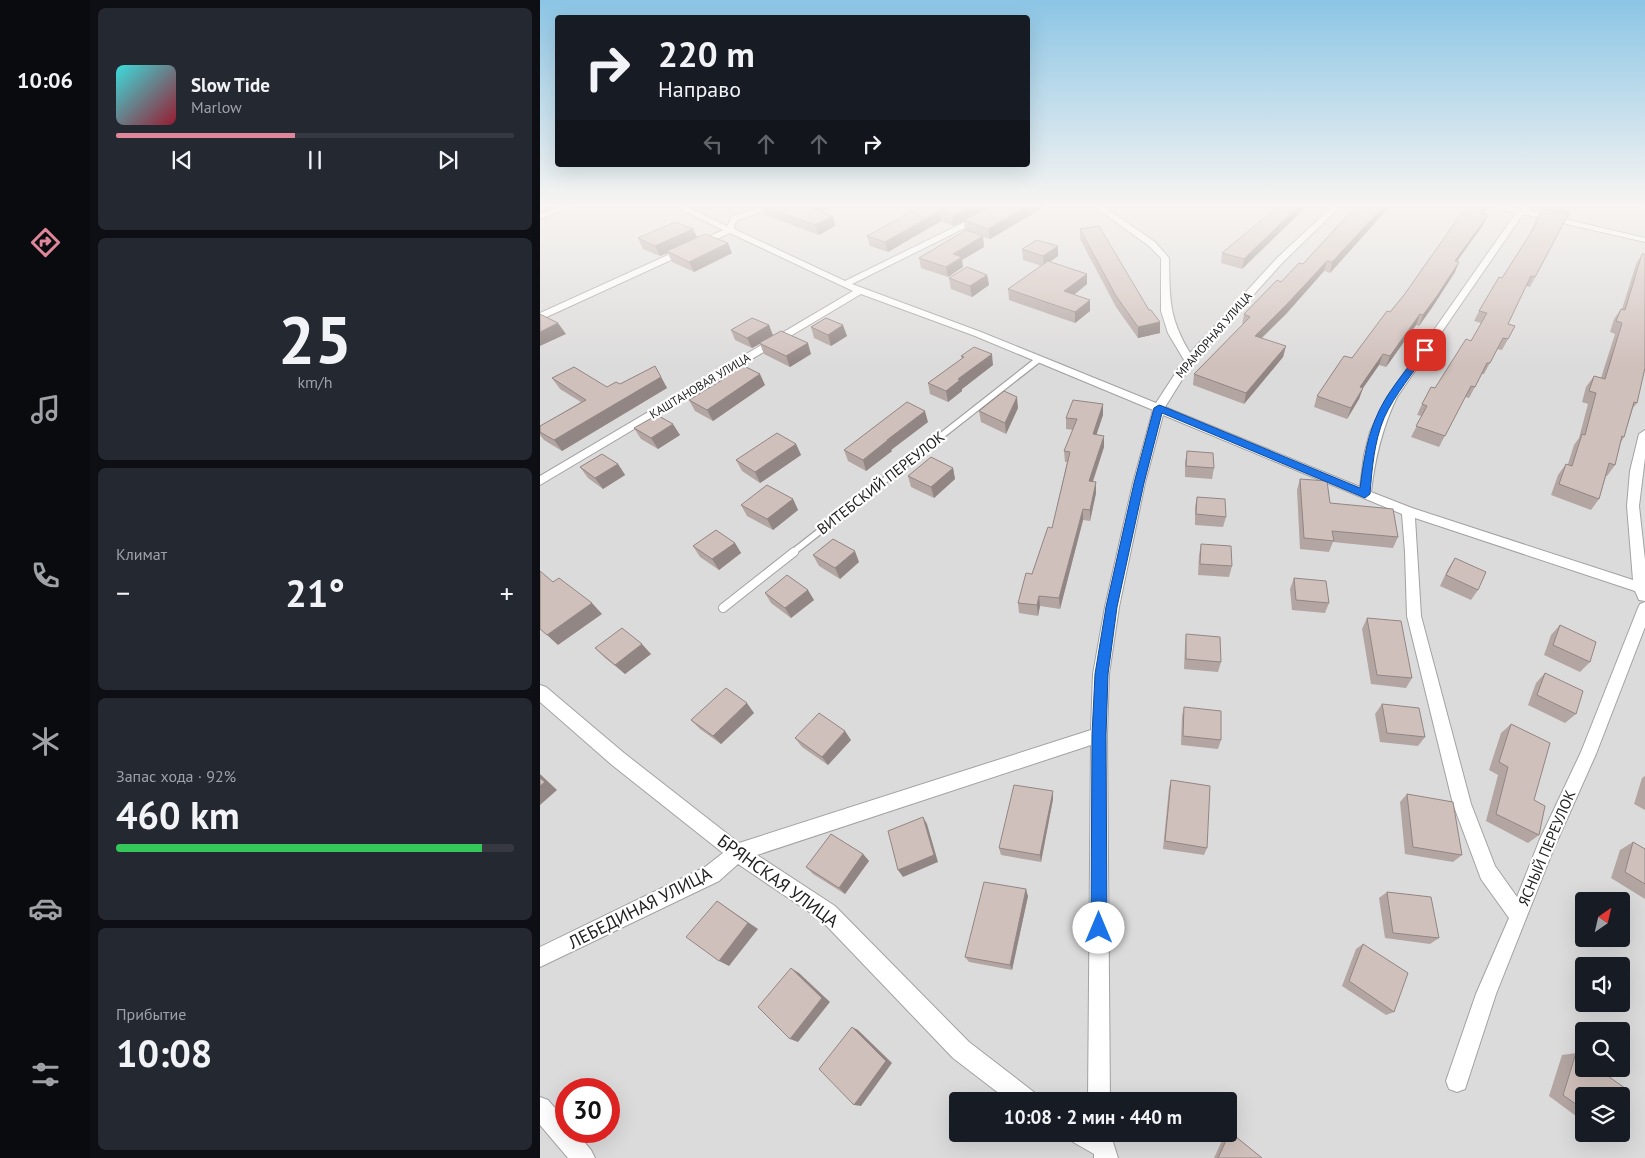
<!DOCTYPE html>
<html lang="ru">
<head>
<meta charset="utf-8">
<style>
	body { margin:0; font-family:"PT Sans",sans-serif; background:#242831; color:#f1f3f6; height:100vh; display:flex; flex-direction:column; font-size:19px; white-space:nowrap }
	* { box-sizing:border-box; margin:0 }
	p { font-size:16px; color:#9ea1a6 }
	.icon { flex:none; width:28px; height:28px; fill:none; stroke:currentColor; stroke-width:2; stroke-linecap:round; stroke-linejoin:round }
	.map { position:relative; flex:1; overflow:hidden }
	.side { display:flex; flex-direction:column; gap:8px; padding:8px; background:#0d0f14; width:450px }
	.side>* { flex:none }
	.banner { position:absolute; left:15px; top:15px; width:475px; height:152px; border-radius:5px; box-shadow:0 5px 20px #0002; background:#171b24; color:#f1f3f6; overflow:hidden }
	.needle { width:32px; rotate:34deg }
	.fabs { position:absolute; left:1035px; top:892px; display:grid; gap:10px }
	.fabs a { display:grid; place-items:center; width:55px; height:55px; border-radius:5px; background:#171b24; box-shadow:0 5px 20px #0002; font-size:25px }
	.speed { position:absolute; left:15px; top:1078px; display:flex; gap:10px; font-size:25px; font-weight:700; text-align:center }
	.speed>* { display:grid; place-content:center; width:65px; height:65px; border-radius:50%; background:#171b24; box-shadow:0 5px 20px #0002; line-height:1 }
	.speed .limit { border:8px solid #d22; background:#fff; color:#111 }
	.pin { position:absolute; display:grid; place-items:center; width:42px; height:42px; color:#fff; margin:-21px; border-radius:10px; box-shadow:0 2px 8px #0006 }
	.me { position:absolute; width:55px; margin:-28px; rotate:0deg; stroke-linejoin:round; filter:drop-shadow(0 0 4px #0008) }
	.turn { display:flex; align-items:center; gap:18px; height:105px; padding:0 20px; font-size:22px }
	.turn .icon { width:65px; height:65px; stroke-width:2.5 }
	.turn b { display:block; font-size:35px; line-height:42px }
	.lanes { display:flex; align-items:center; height:48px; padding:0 20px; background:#0003; justify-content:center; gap:25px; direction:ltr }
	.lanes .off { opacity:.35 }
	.big { font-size:38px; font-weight:600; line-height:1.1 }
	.side .tile { flex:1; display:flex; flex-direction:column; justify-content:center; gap:8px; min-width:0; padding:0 18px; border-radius:8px; background:#242831 }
	.side .dial { align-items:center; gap:0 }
	.dial b { font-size:65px; line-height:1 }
	.song { display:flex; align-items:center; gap:15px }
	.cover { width:60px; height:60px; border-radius:8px; background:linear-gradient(135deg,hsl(180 70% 55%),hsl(350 70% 35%)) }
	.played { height:5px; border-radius:2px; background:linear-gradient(90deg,#e0869a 45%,#363941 45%) }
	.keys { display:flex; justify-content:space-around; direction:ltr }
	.heat { display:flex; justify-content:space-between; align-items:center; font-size:28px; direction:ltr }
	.charge { height:8px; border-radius:4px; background:linear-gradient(90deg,#34c759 92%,#363941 0) }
	.trip { position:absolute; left:409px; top:1092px; width:288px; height:50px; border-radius:5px; background:#171b24; box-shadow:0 5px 20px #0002; font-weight:600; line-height:50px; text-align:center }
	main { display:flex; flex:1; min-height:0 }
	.dock { display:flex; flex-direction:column; width:90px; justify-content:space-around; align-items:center; background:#090b0e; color:#9ea1a6 }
	.dock .icon { width:35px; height:35px }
	.dock .on { color:#e0869a }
	.dock b { font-size:22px; color:#f1f3f6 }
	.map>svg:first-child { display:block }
</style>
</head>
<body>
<main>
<nav class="dock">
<b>10:06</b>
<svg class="icon on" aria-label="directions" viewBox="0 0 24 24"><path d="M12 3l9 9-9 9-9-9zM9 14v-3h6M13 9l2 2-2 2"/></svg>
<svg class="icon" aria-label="music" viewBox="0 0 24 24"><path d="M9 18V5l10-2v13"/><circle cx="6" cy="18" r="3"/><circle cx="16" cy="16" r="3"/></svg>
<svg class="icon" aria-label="phone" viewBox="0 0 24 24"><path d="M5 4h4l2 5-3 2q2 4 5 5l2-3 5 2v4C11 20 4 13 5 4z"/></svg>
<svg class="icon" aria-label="climate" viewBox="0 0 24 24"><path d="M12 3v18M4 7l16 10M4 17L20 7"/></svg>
<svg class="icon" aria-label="car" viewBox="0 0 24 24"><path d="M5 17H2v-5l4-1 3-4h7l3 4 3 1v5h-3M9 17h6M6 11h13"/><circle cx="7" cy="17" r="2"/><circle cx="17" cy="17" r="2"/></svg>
<svg class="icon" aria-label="filters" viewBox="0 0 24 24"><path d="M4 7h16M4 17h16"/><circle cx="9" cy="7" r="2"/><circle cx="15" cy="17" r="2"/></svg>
</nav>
<section class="side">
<div class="tile">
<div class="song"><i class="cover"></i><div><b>Slow Tide</b><p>Marlow</p></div></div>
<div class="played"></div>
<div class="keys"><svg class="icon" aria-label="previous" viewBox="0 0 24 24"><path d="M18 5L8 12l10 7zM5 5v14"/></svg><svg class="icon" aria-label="pause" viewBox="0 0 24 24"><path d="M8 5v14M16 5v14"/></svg><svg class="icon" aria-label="next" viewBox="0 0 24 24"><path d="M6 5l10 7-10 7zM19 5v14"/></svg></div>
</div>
<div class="tile dial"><b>25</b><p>km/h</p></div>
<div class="tile"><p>Климат</p>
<div class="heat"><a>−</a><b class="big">21°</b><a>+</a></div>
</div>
<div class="tile"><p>Запас хода · 92%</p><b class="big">460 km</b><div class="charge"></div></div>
<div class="tile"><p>Прибытие</p><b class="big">10:08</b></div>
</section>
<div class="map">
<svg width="1105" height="1158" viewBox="0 0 1105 1158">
	<rect width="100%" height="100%" fill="#f0e9e3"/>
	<path fill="#dcdbdb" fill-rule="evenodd" d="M0,204H1105V1158H0ZM1044,901H1081V939H1044ZM1044,966H1081V1004H1044ZM1044,1031H1081V1069H1044ZM26,1089H69V1131H26ZM1044,1096H1081V1134H1044ZM418,1101H688V1134H418Z"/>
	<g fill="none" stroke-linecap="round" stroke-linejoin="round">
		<defs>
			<path id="lane-far1" d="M252,553L499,359"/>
			<path id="lane" d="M183,608L254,552"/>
			<g id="street">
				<path d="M28,204H39L0,219V214Z"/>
				<path d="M130,204H140L187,226L192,216L233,204H244L198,220L195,223L194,229L305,281L445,212L463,204H473L312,284L441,332L616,403L644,360L628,333L621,311V258L609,246L551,204H560L615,242L629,258C630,299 628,316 650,353L737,258L795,204H803L743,262L653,362L625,407L820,487L824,455L830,432L847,397L976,213L945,204H958L979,209L982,204H990L986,210L1105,238V242L983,214L857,397C842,428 835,458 831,492L872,508L1093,580L1087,506L1090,471L1099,434L1105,430V458L1099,506L1105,560V601L1099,600L1095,591L875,518L881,616L931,804L955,866L977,897L1000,839L1041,752L1098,608L1100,604L1105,602V627L1056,754L1014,848L956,994L925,1089L917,1092L909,1089L906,1081L936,994L969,918L941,879L913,804L867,616L865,552L862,514L623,415L605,483L579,607L569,674L567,735L570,1101H548L551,745L217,855L295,906L429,1042L495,1093L498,1101H469L413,1058L281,920L198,864L179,881L0,967V947L165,867L183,853L72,765L0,702V685L6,687L84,753L199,843L551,730L553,674L565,607L593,483L613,410L435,336L321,294L0,485V476L313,291L190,233L0,320V313L183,230Z"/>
				<path d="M0,1097L8,1100L26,1121V1131H35L51,1150L55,1158H28L0,1125Z"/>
				<path d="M530,1134H563L572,1139L578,1158H554V1154L533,1142Z"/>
			</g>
		</defs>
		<use href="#lane-far1" stroke="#a2a2a2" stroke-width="8"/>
		<use href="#lane" stroke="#a2a2a2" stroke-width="10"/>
		<use href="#street" stroke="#a2a2a2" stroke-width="2"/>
		<use href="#lane-far1" stroke="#fff" stroke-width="5.5"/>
		<use href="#lane" stroke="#fff" stroke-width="8"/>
		<use href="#street" fill="#fff" fill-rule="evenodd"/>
	</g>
	<g fill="#b3a5a2">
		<path d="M211,204H298L281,212L293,216L295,226L279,235L225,215L221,206H218Z"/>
		<path d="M385,204H509L450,239L443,237L444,247L422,260L423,267L408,277L381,268L379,258L438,235L425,230L424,221L413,226L401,221L348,252L330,246L327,236Z"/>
		<path d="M731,204H769L702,269L681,263L682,253L731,212L732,208L736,205Z"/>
		<path d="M818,204H852L790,273L784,271L746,314L722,338L746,346L743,357L704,404L653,385L654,374L702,325L704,314L741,282L763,264Z"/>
		<path d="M1005,204H1035L1029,218L1027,217L990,287L986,286L968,324L975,326L962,350L957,349L944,374H942L929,398L925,397L899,447L871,437L882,416L877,415L882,404L895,388L931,341L941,323L934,321L939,311L962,278L991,233H990L995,223Z"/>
		<path d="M948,207L943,214V225L917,261L915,272L893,306L879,326L876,325L846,367L839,365L823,388L819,399L807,419L774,407L777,396L812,358L850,312Z"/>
		<path d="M153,229L157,238L192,253L154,272L132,262L128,253L120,256L103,249L98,238Z"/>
		<path d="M540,229L620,333L598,338L576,307L540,239Z"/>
		<path d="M518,246V256L510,262L547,274V284L534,295L550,311L535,323L469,300L468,289L502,266L483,260L482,249Z"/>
		<path d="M1102,254L1097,403L1093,408L1084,437L1081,442L1075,465L1067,476H1066L1059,499L1051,510L1011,495L1018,475L1026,464H1028L1034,445L1039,438L1048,404L1042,402L1046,387L1054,376L1061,378L1075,334L1070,332L1074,319L1081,309H1082L1096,264Z"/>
		<path d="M447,275L449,285L432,297L411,289L409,278Z"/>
		<path d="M229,325L233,335L271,354L250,367L224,354L220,344L212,348L195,340L191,330Z"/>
		<path d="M271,327L307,336L291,346L274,338Z"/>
		<path d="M421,356L453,365L422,389V391L408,402L390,394L388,383L422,359Z"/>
		<path d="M115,366L127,388L22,451L4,440L0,435V426L41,402L20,389L12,378L67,387L80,384Z"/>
		<path d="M180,379L225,385L173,421L155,411L149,400L181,381Z"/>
		<path d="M478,408L466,434L441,422L439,411Z"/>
		<path d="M563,415L556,435L564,436V447L553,482L556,493L550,521L543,520L520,609L500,606L498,616L479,613L478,603L492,574L512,528L527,462H525L524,451L533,430L526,429V418Z"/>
		<path d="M388,422L351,450L352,451L326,471L308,461L304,450Z"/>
		<path d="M94,428L140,435L118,449L101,439Z"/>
		<path d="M256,444L261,455L220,483L202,471L196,460Z"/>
		<path d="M647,451L674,468L672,479L645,477V462Z"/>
		<path d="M78,464L85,475L63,489L48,478L40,467Z"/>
		<path d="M413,468L415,479L394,498L371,487L368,476Z"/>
		<path d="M760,479L790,503L858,537L853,548L793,542L789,552L760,549L757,490Z"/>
		<path d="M657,497L686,517L683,527L655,525V507Z"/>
		<path d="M253,499L258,510L233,530L207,516L201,505Z"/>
		<path d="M195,543L201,553L179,570L160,557L153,546Z"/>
		<path d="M661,544L692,566L689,577L658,575L659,555Z"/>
		<path d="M273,555L319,562L300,579L279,566Z"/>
		<path d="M915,558L938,590L931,600L900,586L908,569Z"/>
		<path d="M754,578L789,603L785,613L752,610L750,589Z"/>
		<path d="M225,593L274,600L251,618L231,603Z"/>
		<path d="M827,618L872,678L866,688L831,684L822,629Z"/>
		<path d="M1020,625L1050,662L1040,672L1004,655L1011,635Z"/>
		<path d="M646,634L681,662L678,672L644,669L645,644Z"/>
		<path d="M55,648L111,654L85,674L65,658Z"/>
		<path d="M1005,673L1036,714L1025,723L988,705L996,683Z"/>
		<path d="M842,704L885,737L878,746L840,742L835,714Z"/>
		<path d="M644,707L681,740L678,749L641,745L642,716Z"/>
		<path d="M214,713L181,744L160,729L151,720Z"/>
		<path d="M971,724L994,800L999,835L988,843L946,821L958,775L949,770L961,733Z"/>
		<path d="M255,738L311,740L288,765L262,747Z"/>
		<path d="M1105,776V810L1094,804L1102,778Z"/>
		<path d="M631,780L667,848L664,855L623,849L629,788Z"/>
		<path d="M867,794L922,855L913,862L865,854L860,802Z"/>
		<path d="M513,799L501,862L461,855L459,848Z"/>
		<path d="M1093,842L1105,849V899L1071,878L1080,850Z"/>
		<path d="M323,854L329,861L305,894L273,874L266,867Z"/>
		<path d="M847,892L899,938L890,944L845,938L839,898Z"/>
		<path d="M488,896L472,970L429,962L425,957Z"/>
		<path d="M823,944L854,1012L846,1015L802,986L816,949Z"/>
		<path d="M1036,1053L1044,1096V1122L1009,1096L1022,1055Z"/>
		<path d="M688,1132H690L722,1158H674L685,1134H688Z"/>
		<path d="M1060,1134H1078V1135H1062Z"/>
	</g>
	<g fill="#928684">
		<path d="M276,204H298L271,218L268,208Z"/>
		<path d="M437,204H459L413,226L412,216Z"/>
		<path d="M491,204H509L450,239L448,229Z"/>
		<path d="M761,204H769L702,269L704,259Z"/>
		<path d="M846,204H852L790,273L792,262Z"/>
		<path d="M948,204H950L948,207L937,224L941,214Z"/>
		<path d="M400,211L401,221L348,252L345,242Z"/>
		<path d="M948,215L943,225L910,271L915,261Z"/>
		<path d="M293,216L295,226L279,235L275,225Z"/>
		<path d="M153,229L158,239L127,251L128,253L120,256L115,246Z"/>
		<path d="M443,236L444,247L422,260L423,267L408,277L406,267L413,254Z"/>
		<path d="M188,243L192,253L154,272L149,262Z"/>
		<path d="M518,246V256L504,266L503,256Z"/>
		<path d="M787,261L784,271L746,314L713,346L715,336Z"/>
		<path d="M919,262L915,272L893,306L879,326L883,315Z"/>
		<path d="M547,274V284L525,302L524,291Z"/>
		<path d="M447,275L449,285L432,297L430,286Z"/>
		<path d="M550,300V311L535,323V312Z"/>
		<path d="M880,314L876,325L846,367L850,356Z"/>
		<path d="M620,322V333L598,338V327Z"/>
		<path d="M18,323L26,334L0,346V332Z"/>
		<path d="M229,325L233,336L212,348L207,338Z"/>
		<path d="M303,325L307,336L291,346L288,335Z"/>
		<path d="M268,343L271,354L250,367L246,356Z"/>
		<path d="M746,346L743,357L704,404L706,393Z"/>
		<path d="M452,354L453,365L422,389V391L408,402L406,391L418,379Z"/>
		<path d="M843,354L839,365L816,398L820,387Z"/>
		<path d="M220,374L225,385L173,421L167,410Z"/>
		<path d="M121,377L127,388L22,451L14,440Z"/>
		<path d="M823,388L819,399L807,419L811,408Z"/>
		<path d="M477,397L478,408L466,434L465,423Z"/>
		<path d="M563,404V415L553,445V434Z"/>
		<path d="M385,411L388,422L351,450L352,451L326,471L323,460L347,440Z"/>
		<path d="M133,424L140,435L118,449L111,438Z"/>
		<path d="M564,436V447L549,492V481Z"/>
		<path d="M256,444L261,455L220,483L215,472Z"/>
		<path d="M78,464L85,475L63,489L55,478Z"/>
		<path d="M413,468L415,479L394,498L391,487Z"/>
		<path d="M556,482V493L550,521V510Z"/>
		<path d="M253,499L258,510L233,530L227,519Z"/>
		<path d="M543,509V520L520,609L519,598Z"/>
		<path d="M195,543L201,553L179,570L172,559Z"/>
		<path d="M315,551L319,562L300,579L295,568Z"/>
		<path d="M268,590L274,600L251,618L245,608Z"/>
		<path d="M499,596L500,606L498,616L497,605Z"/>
		<path d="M52,603L62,614L18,645L7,635Z"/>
		<path d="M102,644L111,654L85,674L75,665Z"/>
		<path d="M207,703L214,713L181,744L173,736Z"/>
		<path d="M305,731L311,740L288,765L282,757Z"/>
		<path d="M0,774L17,790L0,805Z"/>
		<path d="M513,791V799L501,862L500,855Z"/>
		<path d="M383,817L387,824L398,862L363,877L358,870Z"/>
		<path d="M323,854L329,861L305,894L299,888Z"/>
		<path d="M486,889L488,896L472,970L470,965Z"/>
		<path d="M177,901L218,929L189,966L179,961Z"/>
		<path d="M251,968L259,973L290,1002L258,1042L250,1039Z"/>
		<path d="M312,1027L318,1030L352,1063L321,1106L314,1105Z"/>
	</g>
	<g fill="#d0c0bc" stroke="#928684">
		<path d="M222,204H276L268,208L293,216L275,225L221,206Z"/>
		<path d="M385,204H437L412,216L400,211L345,242L327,236Z"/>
		<path d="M457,204H491L448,229L424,220Z"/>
		<path d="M737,204H761L704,259L682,253L735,209L732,208Z"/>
		<path d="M818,204H846L792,262L787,261L748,303L715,336L746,346L706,393L654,374L710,317L704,314L737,280L741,282L759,263L763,264Z"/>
		<path d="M928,204H948L941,214L948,215L915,261L919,262L897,296L883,315L880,314L850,356L843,354L820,387L823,388L811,408L777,396L804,356L812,358L847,311L850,312L864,295Z"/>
		<path d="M1016,204H1035L1034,208Z"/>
		<path d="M1002,209L1028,215L995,277L991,276L978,303L968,324L975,326L968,339L963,338L950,363H947L935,387L931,386L905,436L876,426L887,406L882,404L891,387L895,388L926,339L931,341L947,313L939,311L959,277L962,278L997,223H995Z"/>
		<path d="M135,222L153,229L115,246L98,238Z"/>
		<path d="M559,226L609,310H611L620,322L598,327L576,296L540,229Z"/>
		<path d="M426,230L443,236L413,254L422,257L406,267L379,258Z"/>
		<path d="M165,234L188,243L149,262L127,251Z"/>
		<path d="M497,240L518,246L503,256L482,249Z"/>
		<path d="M1102,254H1105V368L1097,403L1094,402L1084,437L1082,436L1075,465L1069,463L1059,499L1019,484L1026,464L1032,466L1042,434L1045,435L1056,393L1049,391L1054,376L1065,379L1082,323L1076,321L1081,309L1085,310Z"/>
		<path d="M508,261L547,274L524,291L550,300L535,312L468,289Z"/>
		<path d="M427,267L447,275L430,286L409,278Z"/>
		<path d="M0,314L18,323L0,332Z"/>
		<path d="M212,318L229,325L207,338L191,330Z"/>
		<path d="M286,318L303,325L288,335L271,327Z"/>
		<path d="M241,331L268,343L246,356L219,343Z"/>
		<path d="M434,347L452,354L418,379L420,380L406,391L388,383L424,357L421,356Z"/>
		<path d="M202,365L220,374L167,410L149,400L182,380L180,379Z"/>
		<path d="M115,366L121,377L14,440L0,432V426L46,400L12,378L34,367L67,387L76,382L80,384Z"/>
		<path d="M464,391L477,397L465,423L439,411Z"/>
		<path d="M533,400L563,404L553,434L564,436L549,481L556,482L550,510L543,509L519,598L499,596L497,605L478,603L486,573L492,574L508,527L512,528L530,452L524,451L537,419L526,418Z"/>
		<path d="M367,402L385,411L347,440H348L323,460L304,450Z"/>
		<path d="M117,415L133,424L111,438L94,428Z"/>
		<path d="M237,433L256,444L215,472L196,460Z"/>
		<path d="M647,451L673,453L674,468L646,466Z"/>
		<path d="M62,454L78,464L55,478L40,467Z"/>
		<path d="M391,457L413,468L391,487L368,476Z"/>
		<path d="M760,479L787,481L790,503L853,509L858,537L792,531L794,541L764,538Z"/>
		<path d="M227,485L253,499L227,519L201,505Z"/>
		<path d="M657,497L685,499L686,517L656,514Z"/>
		<path d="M176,530L195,543L172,559L153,546Z"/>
		<path d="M293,539L315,551L295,568L273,555Z"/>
		<path d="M661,544L691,546L692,566L660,564Z"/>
		<path d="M915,558L946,572L938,590L906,575Z"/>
		<path d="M0,571L13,582L19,578L52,603L7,635L0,629Z"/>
		<path d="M247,575L268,590L245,608L225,593Z"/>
		<path d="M754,578L786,581L789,603L756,600Z"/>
		<path d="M827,618L861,621L872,678L837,675Z"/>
		<path d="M1020,625L1056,642L1050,662L1013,645Z"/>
		<path d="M82,628L102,644L75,665L55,648Z"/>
		<path d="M646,634L680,637L681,662L646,659Z"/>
		<path d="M1005,673L1043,691L1036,714L997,695Z"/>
		<path d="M186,688L207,703L173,736L151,720Z"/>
		<path d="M842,704L879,708L885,737L847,733Z"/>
		<path d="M644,707L681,711V740L643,736Z"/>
		<path d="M279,713L305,731L282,757L255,738Z"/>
		<path d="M971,724L1010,743L994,800L1005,806L999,835L956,814L968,767L959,762Z"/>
		<path d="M0,778L5,782L0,786Z"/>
		<path d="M631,780L670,786L667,848L625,841Z"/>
		<path d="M474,785L513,791L500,855L459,848Z"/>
		<path d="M867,794L913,802L922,855L873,847Z"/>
		<path d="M383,817L394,855L358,870L348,831Z"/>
		<path d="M291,834L323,854L299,888L266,867Z"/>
		<path d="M1093,842L1105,849V884L1085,872Z"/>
		<path d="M444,882L486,889L470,965L425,957Z"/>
		<path d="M847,892L891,897L899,938L853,933Z"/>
		<path d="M177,901L208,923L179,961L146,937Z"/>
		<path d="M823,944L868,973L854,1012L809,981Z"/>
		<path d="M251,968L282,998L250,1039L218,1007Z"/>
		<path d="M312,1027L346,1061L314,1105L279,1069Z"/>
		<path d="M1036,1053L1044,1058V1069H1058L1089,1091L1081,1122V1096H1044V1110L1023,1095Z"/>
		<path d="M690,1132L722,1158H678Z"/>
	</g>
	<linearGradient id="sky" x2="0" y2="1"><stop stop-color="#8bc5e5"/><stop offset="0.56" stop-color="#f8f5f2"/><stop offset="1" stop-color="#f8f5f2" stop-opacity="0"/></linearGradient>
	<rect width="1105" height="366" fill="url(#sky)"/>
	<path fill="#1a73e8" stroke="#114b97" d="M882,349L889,350C874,372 855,394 844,418C834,442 832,469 830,494L825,498L622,413L604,483L577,607L568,674L566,735L567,928L565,933L559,936L553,933L551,928L552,735L555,674L566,607L594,483L614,408L619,405L622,406L820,488C823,465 826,442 835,420C845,394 866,371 882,349Z"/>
	<g text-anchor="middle" stroke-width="4.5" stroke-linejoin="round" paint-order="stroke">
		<g font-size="12" fill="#1e1e1e" stroke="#fff">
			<text transform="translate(674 335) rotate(-49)" y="4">МРАМОРНАЯ УЛИЦА</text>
			<text transform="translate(160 386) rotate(-31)" y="4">КАШТАНОВАЯ УЛИЦА</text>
		</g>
		<g font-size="15" fill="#1e1e1e" stroke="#fff">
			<text transform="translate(341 483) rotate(-38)" y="5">ВИТЕБСКИЙ ПЕРЕУЛОК</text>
			<text transform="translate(1007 848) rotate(-67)" y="5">ЯСНЫЙ ПЕРЕУЛОК</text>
		</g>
		<g font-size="18" fill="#1e1e1e" stroke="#fff">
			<text transform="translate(238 881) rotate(36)" y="6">БРЯНСКАЯ УЛИЦА</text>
			<text transform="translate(100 908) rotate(-27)" y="6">ЛЕБЕДИНАЯ УЛИЦА</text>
		</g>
	</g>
</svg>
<div class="fabs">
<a><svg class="needle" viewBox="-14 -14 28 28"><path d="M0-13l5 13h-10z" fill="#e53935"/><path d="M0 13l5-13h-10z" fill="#9ea1a6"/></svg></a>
<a><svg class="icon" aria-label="sound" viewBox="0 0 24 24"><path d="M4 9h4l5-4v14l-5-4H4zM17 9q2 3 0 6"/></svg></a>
<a><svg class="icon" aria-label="search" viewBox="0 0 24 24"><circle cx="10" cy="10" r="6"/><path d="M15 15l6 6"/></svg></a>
<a><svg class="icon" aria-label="layers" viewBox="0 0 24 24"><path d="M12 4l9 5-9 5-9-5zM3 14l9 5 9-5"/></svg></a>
</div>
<div class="speed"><div class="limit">30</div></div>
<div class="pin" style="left:885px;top:350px;background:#d93025"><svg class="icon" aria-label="arrive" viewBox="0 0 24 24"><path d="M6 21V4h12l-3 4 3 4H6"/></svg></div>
<svg class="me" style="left:559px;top:928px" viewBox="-20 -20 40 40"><circle r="19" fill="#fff"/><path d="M0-13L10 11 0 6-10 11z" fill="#1a73e8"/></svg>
<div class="trip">10:08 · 2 мин · 440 m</div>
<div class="banner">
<div class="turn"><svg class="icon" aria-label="right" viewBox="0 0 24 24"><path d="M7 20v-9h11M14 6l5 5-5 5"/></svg><div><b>220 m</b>Направо</div></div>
<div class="lanes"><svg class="icon off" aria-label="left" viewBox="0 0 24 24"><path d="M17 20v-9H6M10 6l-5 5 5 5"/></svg><svg class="icon off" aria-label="ahead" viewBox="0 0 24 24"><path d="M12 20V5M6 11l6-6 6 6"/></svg><svg class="icon off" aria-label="ahead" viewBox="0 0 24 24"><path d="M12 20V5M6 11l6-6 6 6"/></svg><svg class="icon" aria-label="right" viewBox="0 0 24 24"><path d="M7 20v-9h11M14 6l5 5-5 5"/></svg></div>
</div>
</div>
</main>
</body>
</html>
